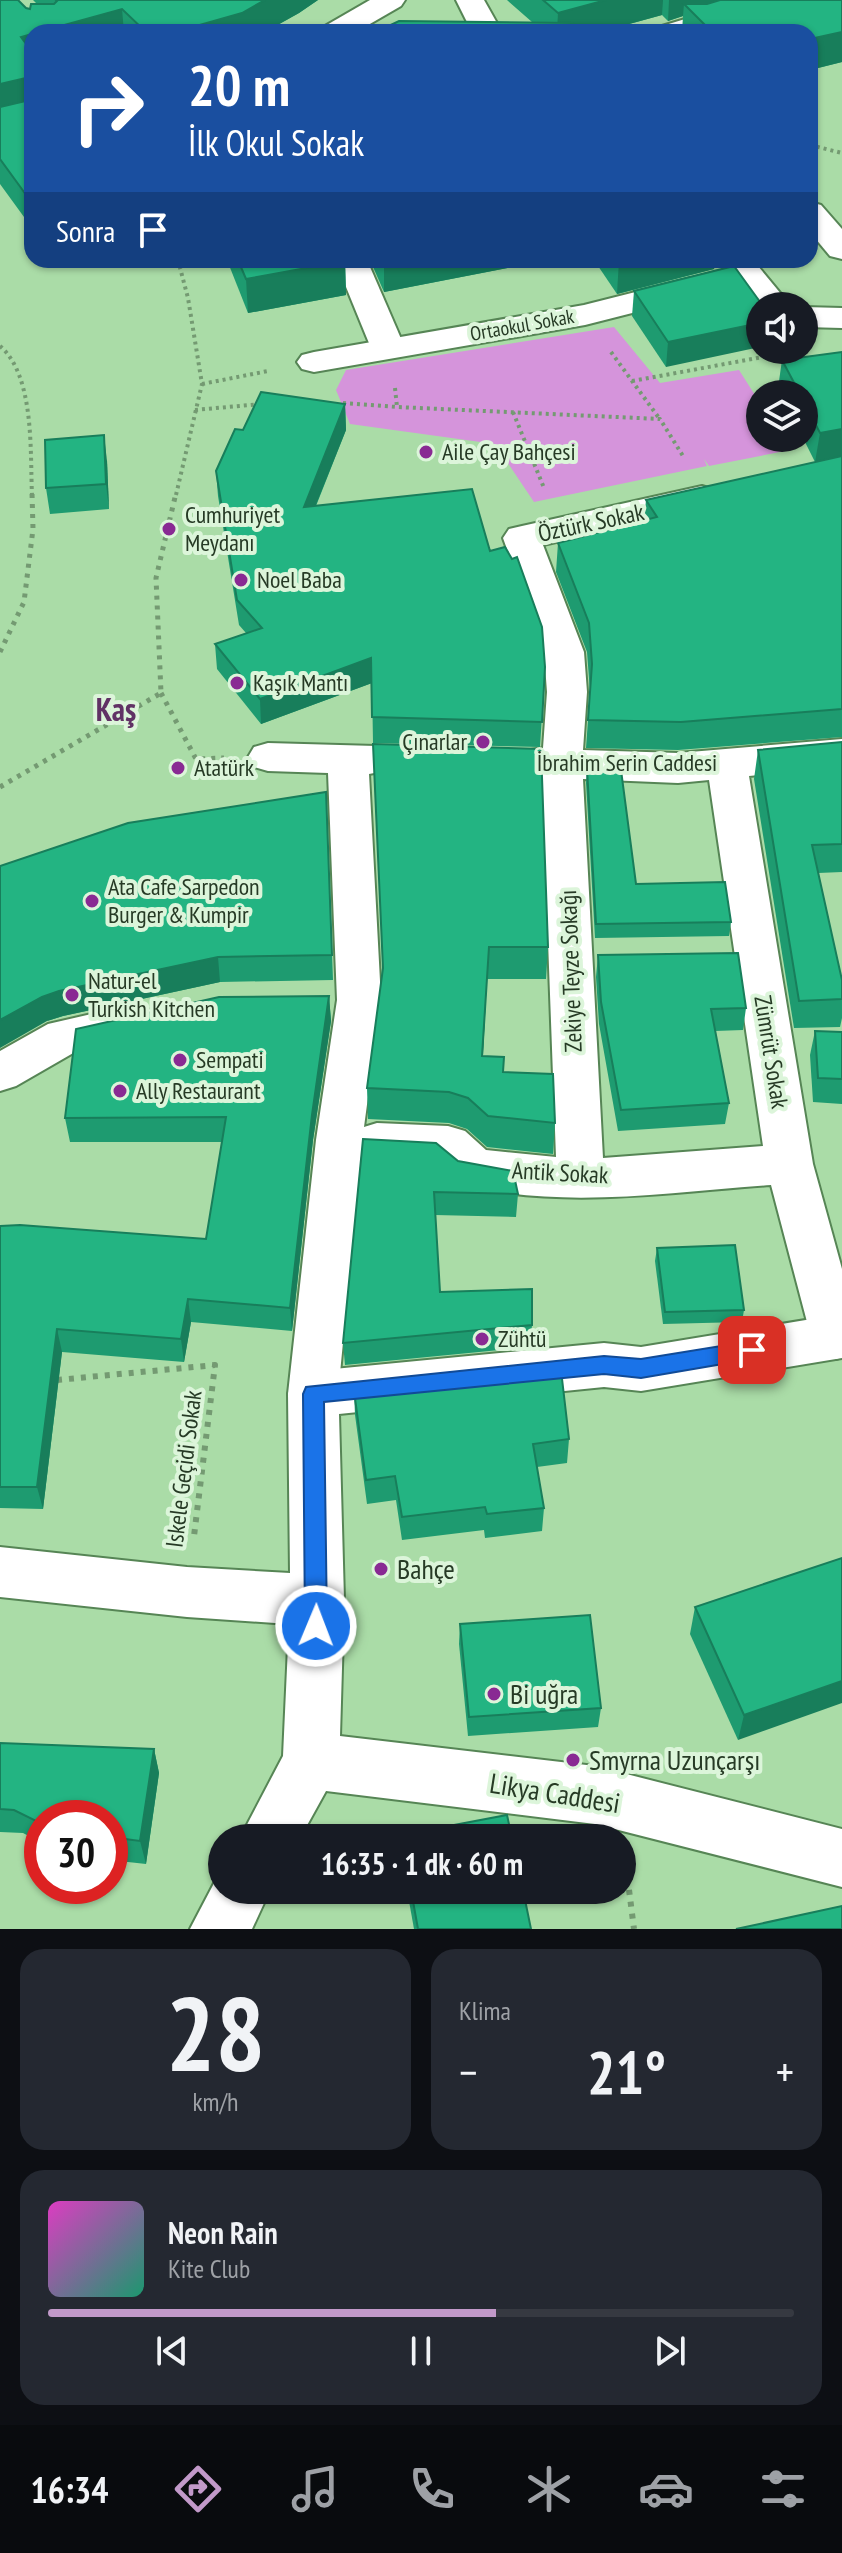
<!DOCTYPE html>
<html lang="tr">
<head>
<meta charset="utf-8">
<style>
	body { margin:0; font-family:"PT Sans Narrow",sans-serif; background:#242831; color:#f1f3f6; height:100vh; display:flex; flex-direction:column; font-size:30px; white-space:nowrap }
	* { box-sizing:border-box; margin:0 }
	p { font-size:26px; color:#9ea1a6 }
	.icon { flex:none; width:44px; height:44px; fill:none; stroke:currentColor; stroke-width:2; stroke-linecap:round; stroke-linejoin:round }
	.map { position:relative; height:1929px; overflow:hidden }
	.details { display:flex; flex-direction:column; gap:20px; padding:20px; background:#0d0f14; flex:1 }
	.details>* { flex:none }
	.hud { position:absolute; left:24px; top:24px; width:794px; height:244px; border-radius:24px; box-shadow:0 2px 6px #0004; background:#1a4fa0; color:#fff; overflow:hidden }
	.tools { position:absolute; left:746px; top:292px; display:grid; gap:16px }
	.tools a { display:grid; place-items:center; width:72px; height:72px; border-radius:50%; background:#171b24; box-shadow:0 2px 6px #0004; font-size:40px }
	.speed { position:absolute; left:24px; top:1800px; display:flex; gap:16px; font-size:40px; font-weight:700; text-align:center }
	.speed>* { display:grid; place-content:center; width:104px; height:104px; border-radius:50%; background:#171b24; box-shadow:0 2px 6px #0004; line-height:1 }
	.speed .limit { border:12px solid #d22; background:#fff; color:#111 }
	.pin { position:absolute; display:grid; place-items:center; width:68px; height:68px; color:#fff; margin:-34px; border-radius:16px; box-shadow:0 4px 12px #0006 }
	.me { position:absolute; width:88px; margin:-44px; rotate:1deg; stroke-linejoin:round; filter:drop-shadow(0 0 6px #0008) }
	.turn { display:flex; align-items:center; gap:28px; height:168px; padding:0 32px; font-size:36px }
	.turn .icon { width:104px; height:104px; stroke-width:2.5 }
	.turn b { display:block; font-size:56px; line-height:68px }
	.then { display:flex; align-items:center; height:76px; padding:0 32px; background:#0003; gap:16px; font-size:30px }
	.big { font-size:60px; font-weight:800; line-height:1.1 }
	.details .card { flex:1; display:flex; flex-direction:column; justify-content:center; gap:12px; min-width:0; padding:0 28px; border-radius:24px; background:#242831 }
	.details .dial { align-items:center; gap:0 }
	.dial b { font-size:104px; line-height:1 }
	.song { display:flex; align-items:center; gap:24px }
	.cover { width:96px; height:96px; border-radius:12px; background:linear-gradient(135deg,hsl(310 70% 55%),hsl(160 70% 35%)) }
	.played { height:8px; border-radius:4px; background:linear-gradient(90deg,#c299c9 60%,#363941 60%) }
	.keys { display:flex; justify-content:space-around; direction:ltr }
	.heat { display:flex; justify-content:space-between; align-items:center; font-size:44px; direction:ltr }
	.details .tiles { flex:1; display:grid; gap:20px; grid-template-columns:1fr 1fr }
	.card:last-child { grid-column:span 2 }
	.trip { position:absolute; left:208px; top:1824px; width:428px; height:80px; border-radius:40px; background:#171b24; box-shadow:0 2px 6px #0004; font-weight:800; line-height:80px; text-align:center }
	.menu { display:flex; height:128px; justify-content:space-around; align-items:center; background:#090b0e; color:#9ea1a6 }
	.menu .icon { width:56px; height:56px }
	.menu .active { color:#c299c9 }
	.menu b { font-size:36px; color:#f1f3f6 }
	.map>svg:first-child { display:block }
</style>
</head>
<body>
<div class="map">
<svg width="842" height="1929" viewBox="0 0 842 1929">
	<rect width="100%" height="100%" fill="#aadca7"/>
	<path fill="#d594db" d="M614,327L660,383L739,370L760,403V438H782L790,450L709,466L704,459L707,466L534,502L495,444L350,424L336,390L346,370Z"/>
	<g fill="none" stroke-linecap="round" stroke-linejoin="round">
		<defs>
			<g id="pedestrian">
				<path d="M691,278L703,281L708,288L703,295L585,325L314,372L302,369L297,362L302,355L314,352L584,305Z"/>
				<path d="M702,486L715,490L720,498L715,506L543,545L584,652L587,692L583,750L678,753L842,739V767L749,776L813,1164L842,1269V1357L836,1359L818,1352L811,1337L771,1185C673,1192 573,1208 476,1188C458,1184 448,1166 434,1164C409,1159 385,1164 361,1156L338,1394L331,1410L313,1417L295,1410L288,1394L316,1140L337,1000L328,773L268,771L254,767L248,757L254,747L268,743L376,746L390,750L396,760L390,770L369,774L381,1000L364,1127L377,1123L448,1126L465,1131L486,1150L556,1157L542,777L519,772L513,762L519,752L543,748L547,692L544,652L503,538L509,529L522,526ZM583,779L678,783L709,780L763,1146L603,1158Z"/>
				<path d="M135,1004L151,1010L157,1022L151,1034L75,1052L16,1086L0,1091V1051L48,1024Z"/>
			</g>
			<g id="minor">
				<path d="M456,0H484L502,32H472Z"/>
				<path d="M748,0H793L789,6L703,32H657L662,26Z"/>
				<path d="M810,202L821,205L842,229V259L830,256L810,232Z"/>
				<path d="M335,260H367L405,348L400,355L388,358L376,355L371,348Z"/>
				<path d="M720,260H753L791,306H760V310Z"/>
				<path d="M804,307L842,308V328L804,327Z"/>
				<path d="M842,1314V1358L641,1391L604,1387L339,1414L344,1600L340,1736L595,1766L842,1829V1887L595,1824L326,1791L300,1838H240L283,1756L289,1624L187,1617L0,1597V1547L187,1567L290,1573L288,1394L295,1378L313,1371L604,1343L641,1347Z"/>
				<path d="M222,1868V1890H270L252,1929H190Z"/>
			</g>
			<path id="secondary" d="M370,0H405L401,6L356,32H320L325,26Z"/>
		</defs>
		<use href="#pedestrian" stroke="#568555" stroke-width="4"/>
		<use href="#minor" stroke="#568555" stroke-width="4"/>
		<use href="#secondary" stroke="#568555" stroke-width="4"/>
		<g stroke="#749a72" stroke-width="4" stroke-dasharray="3 4" stroke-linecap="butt">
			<path d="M810,145L842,153"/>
			<path d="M0,346C35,376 30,453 32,495"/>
			<path d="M611,352L659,418"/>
			<path d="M632,381L785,353"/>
			<path d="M202,384L268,371"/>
			<path d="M395,388L397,407L660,419L683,456"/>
			<path d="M343,403L397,407"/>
			<path d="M195,410L261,404"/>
			<path d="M513,412L544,488"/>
			<path d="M176,495L202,384L188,298L178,260"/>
		</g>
		<g stroke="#749a72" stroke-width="5" stroke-dasharray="4 6" stroke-linecap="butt">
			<path d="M0,652L24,602L33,529L32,493"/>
			<path d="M161,693L196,759L224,758"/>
			<path d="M0,787L161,693L156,578L176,493"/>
		</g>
		<g stroke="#749a72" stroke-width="6" stroke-dasharray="5 7" stroke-linecap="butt">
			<path d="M57,1380L215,1365L194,1536"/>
			<path d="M626,1866L634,1929"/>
		</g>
		<use href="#pedestrian" fill="#fff" fill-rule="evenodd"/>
		<use href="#minor" fill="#fff" fill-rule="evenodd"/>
		<use href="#secondary" fill="#fff" fill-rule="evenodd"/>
	</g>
	<g fill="#1e9b70">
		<path d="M0,0L30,9L37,4L33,0H318L299,13L265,32H32V228L0,184Z"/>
		<path d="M507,0H842V62L810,70V32H682L683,16L668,21L662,15L600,32L532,22Z"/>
		<path d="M227,260H345L346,295L248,313Z"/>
		<path d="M370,260H549L384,292Z"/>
		<path d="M594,260H716L714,269L617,294Z"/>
		<path d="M734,266L666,367L632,316L634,291Z"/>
		<path d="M842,352V737L678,750L586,748L590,692L587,652L556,572L558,543L644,521L646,500L815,462L803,438L804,394H781L778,388L782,360Z"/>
		<path d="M345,404L346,430L316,506L490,551L545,667L540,747L373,743L372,683L261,724L217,669L215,644L246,633L239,625L218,496L216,471L243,430Z"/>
		<path d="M107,461L109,509L50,514L46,488Z"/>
		<path d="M842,742V872L818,873L842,980V1018L840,1027L794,1028L754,779L758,750Z"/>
		<path d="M373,744L548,947L546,979H487L483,1056L503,1072L555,1123L553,1154L487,1147L467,1129L449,1123L368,1119L367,1088L383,973Z"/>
		<path d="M587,769L636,884L731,922L729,936L595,938L586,783Z"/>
		<path d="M326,792L333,980L220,982L63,1016L47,1021Z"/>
		<path d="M598,955L746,1008L743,1030L715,1031L729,1103L725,1124L618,1131L599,1024L596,977Z"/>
		<path d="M329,996L331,1021L313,1140L292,1331L191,1322L184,1362L62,1352L43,1509L0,1508V1226L206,1239L222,1142H70L65,1118Z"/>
		<path d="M815,1031L842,1032V1104L813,1102L810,1055Z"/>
		<path d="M363,1139L458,1161L518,1194L516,1217L435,1215L440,1292L532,1325L530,1347L345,1365L343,1343Z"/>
		<path d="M657,1248L744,1310L742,1322L663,1324L655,1261Z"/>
		<path d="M354,1391L569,1439L567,1463L537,1467L544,1508L542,1531L485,1538L484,1530L402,1540L396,1500L367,1504L355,1415Z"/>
		<path d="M842,1558L738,1740L690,1634L695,1607Z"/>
		<path d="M460,1624L601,1708L598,1727L468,1736L459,1644Z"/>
		<path d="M0,1743L154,1749L159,1773L146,1864L110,1860V1818H42V1843L23,1833L0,1832Z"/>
		<path d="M407,1890H523L531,1929H414Z"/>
	</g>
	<g fill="#187e5b">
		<path d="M265,0H318L299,13L265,32H175Z"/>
		<path d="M606,0H663L662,15L600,32H557L558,13Z"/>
		<path d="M669,0H738L694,13L684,4L683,16L668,21Z"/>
		<path d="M122,9L124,32H39Z"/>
		<path d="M842,32V62L810,70V39Z"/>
		<path d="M32,34V66L21,37Z"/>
		<path d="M30,77L32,108L0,117V84Z"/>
		<path d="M384,260H549L384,292Z"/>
		<path d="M619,260H716L714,269L617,294Z"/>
		<path d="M345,261L346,295L248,313L246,279Z"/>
		<path d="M760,323V347L666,367L668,342Z"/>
		<path d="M345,404L346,430L305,532L304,507Z"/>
		<path d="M842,429V457L815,462L820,433Z"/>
		<path d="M104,435L107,461L109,509L106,484Z"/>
		<path d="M371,658L372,683L261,724L260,699Z"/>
		<path d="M489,947L487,979L481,1087L482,1056Z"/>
		<path d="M218,957L220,982L63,1016L47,1021L0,1048V1020L42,997L59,991Z"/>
		<path d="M329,996L331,1021L313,1140L292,1331L290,1308L312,1115Z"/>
		<path d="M188,1299L191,1322L184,1362L181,1339Z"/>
		<path d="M57,1329L62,1352L43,1509L37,1487Z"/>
		<path d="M842,1681V1703L738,1740L744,1715Z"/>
		<path d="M154,1749L159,1773L146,1864L140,1841Z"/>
	</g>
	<g fill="#23b482" stroke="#187e5b" stroke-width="2">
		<path d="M0,0H18L26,8L30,9L31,4H54L57,1L56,0H265L242,13L175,32H146L122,9L39,32H32V34L21,37L32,52V203L0,159V107L30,100V77L0,84Z"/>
		<path d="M543,0H606L558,13Z"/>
		<path d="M720,0H842V32L810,39V32H712L684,4H707Z"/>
		<path d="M399,21L573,23L580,32H376Z"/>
		<path d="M238,260H345V261L246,279Z"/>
		<path d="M734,266L763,306H760V323L668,342L634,291Z"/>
		<path d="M842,352V429L820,433L804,402V394H800L782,360Z"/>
		<path d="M261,392L345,404L304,507L472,489L490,551L505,547L512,559L517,557L542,627L545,667L542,722L372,717L371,658L260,699L215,644L262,628L237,600L216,471L235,429L243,430Z"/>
		<path d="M104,435L106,484L46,488L45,440Z"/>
		<path d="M842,456V709L681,722L588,720L592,664L589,623L558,543L657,517L646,500Z"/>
		<path d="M842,742V844L812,845L842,980V999L799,1001L758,750Z"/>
		<path d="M373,744L541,749L548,947H489L482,1056L504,1057L503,1072L553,1074L555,1123L488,1116L468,1098L449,1092L367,1088L383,968Z"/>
		<path d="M587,769L621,770L636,884L725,882L731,922L596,924Z"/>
		<path d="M326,792L332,955L218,957L59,991L42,997L0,1020V866L128,823Z"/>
		<path d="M738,953L746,1008L711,1009L729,1103L621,1110L601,1002L598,955Z"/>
		<path d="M329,996L312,1115L290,1308L188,1299L181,1339L57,1329L37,1487H0V1226L20,1225L206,1239L226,1117L65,1118L76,1029L219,997Z"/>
		<path d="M815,1031L842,1032V1079L818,1078Z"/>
		<path d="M363,1139L436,1143L458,1161L513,1171L518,1194L434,1192L440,1292L532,1289V1325L343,1343Z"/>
		<path d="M735,1245L744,1310L665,1312L657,1248Z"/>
		<path d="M561,1370L569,1439L533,1444L544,1508L487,1514L485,1507L402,1517L395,1476L366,1480L354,1391Z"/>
		<path d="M842,1558V1681L744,1715L695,1607Z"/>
		<path d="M590,1615L601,1708L469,1717L460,1624Z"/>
		<path d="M0,1743L154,1749L140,1841L110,1837V1818H42V1824L14,1810L0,1809Z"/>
		<path d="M507,1815L512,1838H401V1835Z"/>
		<path d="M411,1890H523L531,1929H418Z"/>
		<path d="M842,1906V1929H736Z"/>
	</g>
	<path fill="#1a73e8" stroke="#114b97" stroke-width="2" d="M752,1341L760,1344L763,1350L760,1357L752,1359L641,1378L604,1374L324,1402L327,1626L324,1634L316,1637L308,1634L305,1626L303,1394L306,1387L604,1356L641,1359Z"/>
	<g fill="#892a93" stroke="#dcf5da" stroke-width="3">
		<circle cx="426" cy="452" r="8"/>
		<circle cx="169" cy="529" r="8"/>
		<circle cx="241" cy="580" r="8"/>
		<circle cx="237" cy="683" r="8"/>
		<circle cx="483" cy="742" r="8"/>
		<circle cx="178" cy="768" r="8"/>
		<circle cx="92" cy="901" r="8"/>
		<circle cx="72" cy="995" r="8"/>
		<circle cx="180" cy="1060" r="8"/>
		<circle cx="120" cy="1091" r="8"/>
		<circle cx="482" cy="1339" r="8"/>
		<circle cx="381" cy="1569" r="8"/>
		<circle cx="494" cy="1694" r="8"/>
		<circle cx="573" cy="1760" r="8"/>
	</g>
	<g text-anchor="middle" stroke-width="8" stroke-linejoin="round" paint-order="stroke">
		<g font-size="20" fill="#263a25" stroke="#dcf5da">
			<text transform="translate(522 325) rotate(-10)" y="7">Ortaokul Sokak</text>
		</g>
		<g font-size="24" fill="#263a25" stroke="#dcf5da" text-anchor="start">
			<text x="442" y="460">Aile Çay Bahçesi</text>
			<text x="185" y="523">Cumhuriyet<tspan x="185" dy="28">Meydanı</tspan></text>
			<text x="257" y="588">Noel Baba</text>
			<text x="253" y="691">Kaşık Mantı</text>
			<text x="467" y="750" text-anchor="end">Çınarlar</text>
			<text x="194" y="776">Atatürk</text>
			<text x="108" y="895">Ata Cafe Sarpedon<tspan x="108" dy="28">Burger &amp; Kumpir</tspan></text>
			<text x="88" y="989">Natur-el<tspan x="88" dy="28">Turkish Kitchen</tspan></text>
			<text x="196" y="1068">Sempati</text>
			<text x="136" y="1099">Ally Restaurant</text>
			<text x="498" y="1347">Zühtü</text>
		</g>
		<g font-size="24" fill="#263a25" stroke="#dcf5da">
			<text transform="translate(591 523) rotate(-12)" y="8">Öztürk Sokak</text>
			<text x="627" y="771">İbrahim Serin Caddesi</text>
			<text transform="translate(571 971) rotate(-92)" y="8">Zekiye Teyze Sokağı</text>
			<text transform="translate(771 1052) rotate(81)" y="8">Zümrüt Sokak</text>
			<text transform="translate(560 1173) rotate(3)" y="8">Antik Sokak</text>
			<text transform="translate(184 1469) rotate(-83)" y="8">Iskele Geçidi Sokak</text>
		</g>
		<g font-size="28" fill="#263a25" stroke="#dcf5da" text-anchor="start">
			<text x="397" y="1579">Bahçe</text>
			<text x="510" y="1704">Bi uğra</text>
			<text x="589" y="1770">Smyrna Uzunçarşı</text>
		</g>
		<g font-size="28" fill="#263a25" stroke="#dcf5da">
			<text transform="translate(555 1793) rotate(9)" y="10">Likya Caddesi</text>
		</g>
		<g font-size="32" font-weight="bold" fill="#613265" stroke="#dcf5da">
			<text x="116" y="721">Kaş</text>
		</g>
	</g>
</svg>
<div class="tools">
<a><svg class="icon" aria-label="sound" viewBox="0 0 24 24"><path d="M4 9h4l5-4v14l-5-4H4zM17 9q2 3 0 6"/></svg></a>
<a><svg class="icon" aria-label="layers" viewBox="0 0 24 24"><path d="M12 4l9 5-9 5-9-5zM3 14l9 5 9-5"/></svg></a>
</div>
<div class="speed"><div class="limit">30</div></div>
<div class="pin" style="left:752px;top:1350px;background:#d93025"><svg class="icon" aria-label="arrive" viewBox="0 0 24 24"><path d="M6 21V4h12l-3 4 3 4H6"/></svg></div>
<svg class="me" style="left:316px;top:1626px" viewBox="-20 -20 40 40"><circle r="17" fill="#1a73e8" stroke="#fff" stroke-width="3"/><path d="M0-11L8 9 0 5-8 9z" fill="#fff"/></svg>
<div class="trip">16:35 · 1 dk · 60 m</div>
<div class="hud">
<div class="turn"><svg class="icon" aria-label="right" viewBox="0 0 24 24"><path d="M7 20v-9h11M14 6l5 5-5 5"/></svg><div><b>20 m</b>İlk Okul Sokak</div></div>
<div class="then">Sonra<svg class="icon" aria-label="arrive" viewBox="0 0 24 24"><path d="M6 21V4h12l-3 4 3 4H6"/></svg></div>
</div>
</div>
<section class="details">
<div class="tiles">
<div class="card dial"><b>28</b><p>km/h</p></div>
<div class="card"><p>Klima</p>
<div class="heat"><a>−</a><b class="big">21°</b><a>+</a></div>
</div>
<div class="card">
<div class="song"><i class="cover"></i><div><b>Neon Rain</b><p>Kite Club</p></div></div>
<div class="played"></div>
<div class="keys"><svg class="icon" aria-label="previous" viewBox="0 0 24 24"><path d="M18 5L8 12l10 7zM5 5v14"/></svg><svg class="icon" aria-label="pause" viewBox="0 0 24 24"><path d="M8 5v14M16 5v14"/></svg><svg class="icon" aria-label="next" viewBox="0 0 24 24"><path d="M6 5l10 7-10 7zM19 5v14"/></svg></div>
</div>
</div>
</section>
<nav class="menu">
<b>16:34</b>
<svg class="icon active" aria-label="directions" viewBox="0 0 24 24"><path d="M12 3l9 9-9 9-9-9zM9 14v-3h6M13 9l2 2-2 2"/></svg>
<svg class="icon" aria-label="music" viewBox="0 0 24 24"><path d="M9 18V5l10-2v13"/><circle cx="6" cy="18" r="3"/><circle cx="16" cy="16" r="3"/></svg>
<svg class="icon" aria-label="phone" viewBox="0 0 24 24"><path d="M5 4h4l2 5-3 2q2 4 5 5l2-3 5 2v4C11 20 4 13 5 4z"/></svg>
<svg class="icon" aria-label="climate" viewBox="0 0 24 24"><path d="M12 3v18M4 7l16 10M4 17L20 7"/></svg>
<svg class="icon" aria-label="car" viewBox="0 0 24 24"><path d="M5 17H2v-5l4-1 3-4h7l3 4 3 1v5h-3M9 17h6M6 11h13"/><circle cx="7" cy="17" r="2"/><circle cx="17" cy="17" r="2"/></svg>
<svg class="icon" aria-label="filters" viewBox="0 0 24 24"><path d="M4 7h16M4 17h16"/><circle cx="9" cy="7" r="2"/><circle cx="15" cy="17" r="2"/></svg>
</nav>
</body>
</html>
